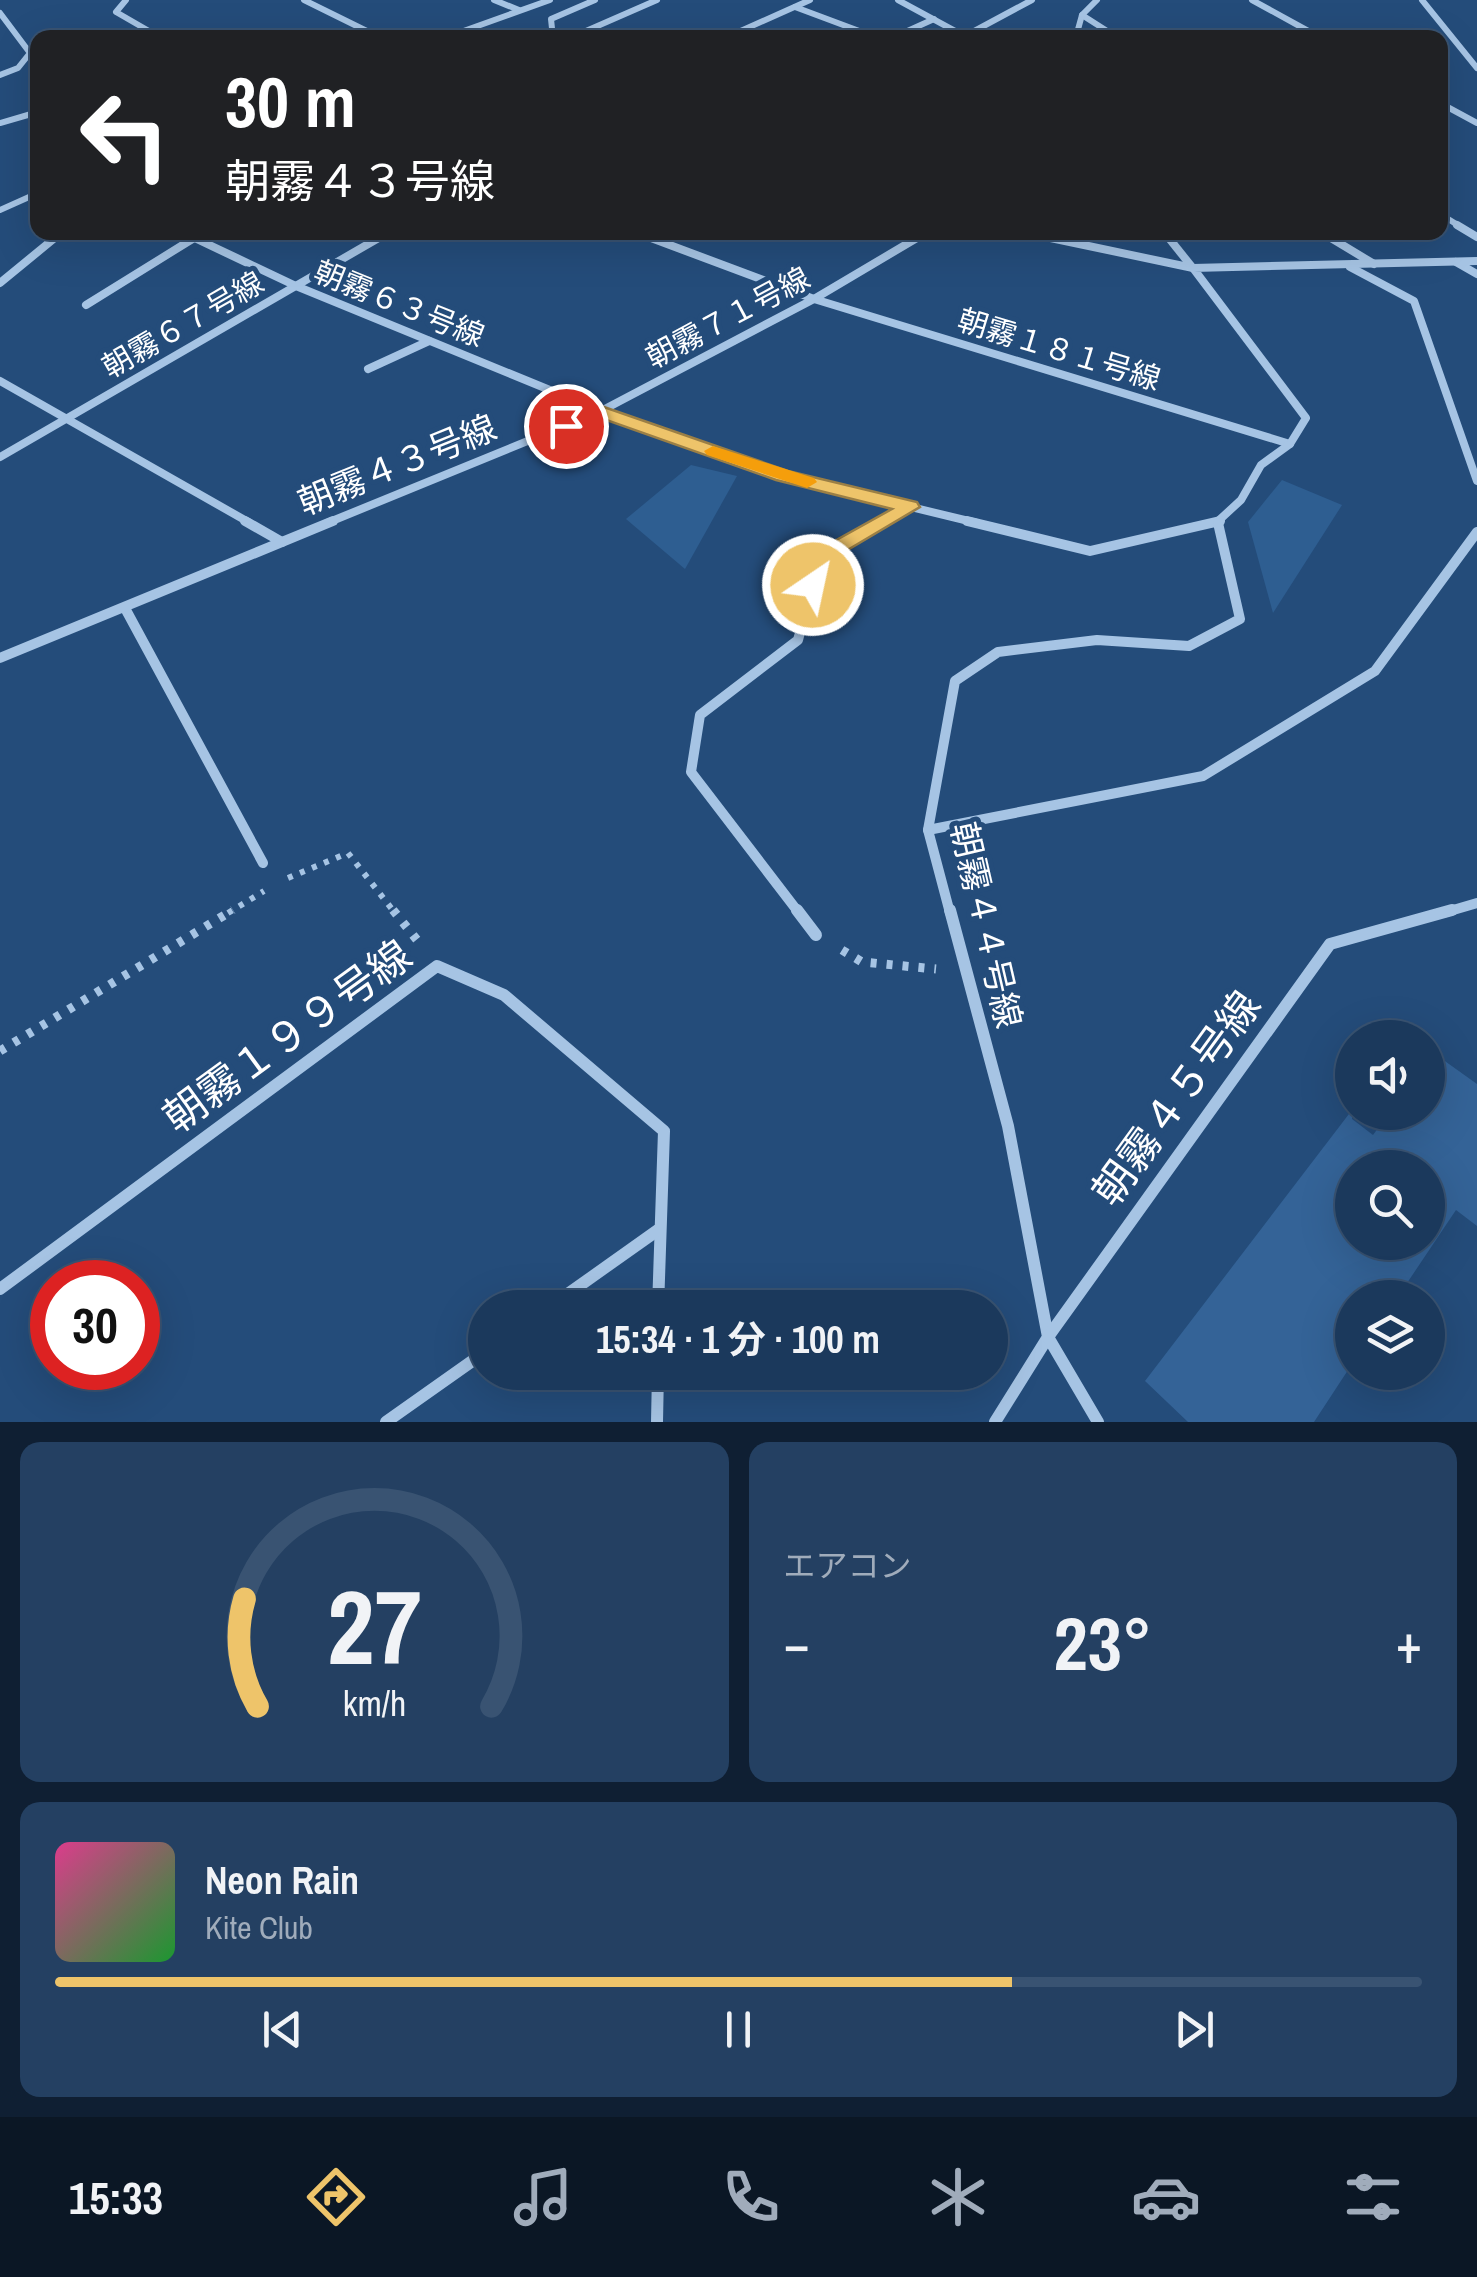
<!DOCTYPE html>
<html lang="ja">
<head>
<meta charset="utf-8">
<style>
	body { margin:0; font-family:"Archivo Narrow","Noto Sans JP",sans-serif; background:#244062; color:#f1f3f6; height:100vh; display:flex; flex-direction:column; font-size:38px; white-space:nowrap }
	* { box-sizing:border-box; margin:0 }
	p { font-size:32px; color:#a0acbb }
	.icon { flex:none; width:55px; height:55px; fill:none; stroke:currentColor; stroke-width:2; stroke-linecap:round; stroke-linejoin:round }
	.map { position:relative; height:1422px; overflow:hidden }
	.sheet { display:flex; flex-direction:column; gap:20px; padding:20px; background:#0f1f33; flex:1 }
	.sheet>* { flex:none }
	.banner { position:absolute; left:30px; top:30px; width:1418px; height:210px; border-radius:20px; box-shadow:0 10px 40px #0002,0 0 0 2px #395372; background:#202124; color:#fff; overflow:hidden }
	.controls { position:absolute; left:1335px; top:1020px; display:grid; gap:20px }
	.controls a { display:grid; place-items:center; width:110px; height:110px; border-radius:50%; background:#1b395c; box-shadow:0 10px 40px #0002,0 0 0 2px #395372; font-size:50px }
	.speed { position:absolute; left:30px; top:1260px; display:flex; gap:20px; font-size:50px; font-weight:700; text-align:center }
	.speed>* { display:grid; place-content:center; width:130px; height:130px; border-radius:50%; background:#1b395c; box-shadow:0 10px 40px #0002,0 0 0 2px #395372; line-height:1 }
	.speed .limit { border:15px solid #d22; background:#fff; color:#111 }
	.pin { position:absolute; display:grid; place-items:center; width:85px; height:85px; color:#fff; margin:-42px; border:5px solid #fff; border-radius:50%; box-shadow:0 2px 10px #0007 }
	.me { position:absolute; width:110px; margin:-55px; rotate:34deg; stroke-linejoin:round; filter:drop-shadow(0 0 8px #0008) }
	.turn { display:flex; align-items:center; gap:35px; height:210px; padding:0 30px; font-size:45px }
	.turn .icon { width:130px; height:130px; stroke-width:2.5 }
	.turn b { display:block; font-size:70px; line-height:85px }
	.big { font-size:75px; font-weight:700; line-height:1.1 }
	.sheet .tile { flex:1; display:flex; flex-direction:column; justify-content:center; gap:15px; min-width:0; padding:0 35px; border-radius:20px; background:#244062 }
	.sheet .dial { align-items:center; gap:0 }
	.dial svg { height:260px; overflow:visible; fill:none; stroke:#395372; stroke-width:7; stroke-linecap:round; text-anchor:middle }
	.dial text { fill:#f1f3f6; stroke:none }
	.song { display:flex; align-items:center; gap:30px }
	.cover { width:120px; height:120px; border-radius:15px; background:linear-gradient(135deg,hsl(330 70% 55%),hsl(130 70% 35%)) }
	.played { height:10px; border-radius:5px; background:linear-gradient(90deg,#eec46a 70%,#395372 70%) }
	.keys { display:flex; justify-content:space-around; direction:ltr }
	.heat { display:flex; justify-content:space-between; align-items:center; font-size:55px; direction:ltr }
	.sheet .tiles { flex:1; display:grid; gap:20px; grid-template-columns:1fr 1fr }
	.tile:last-child { grid-column:span 2 }
	.trip { position:absolute; left:468px; top:1290px; width:540px; height:100px; border-radius:50px; background:#1b395c; box-shadow:0 10px 40px #0002,0 0 0 2px #395372; font-weight:700; line-height:100px; text-align:center }
	.tab-bar { display:flex; height:160px; justify-content:space-around; align-items:center; background:#0b1725; color:#a0acbb }
	.tab-bar .icon { width:70px; height:70px }
	.tab-bar .selected { color:#eec46a }
	.tab-bar b { font-size:45px; color:#f1f3f6 }
	.map>svg:first-child { display:block }
</style>
</head>
<body>
<div class="map">
<svg width="1477" height="1422" viewBox="0 0 1477 1422">
	<rect width="100%" height="100%" fill="#244c7a"/>
	<g fill="#2e5e91">
		<path d="M691,465L737,476L685,569L626,519Z"/>
		<path d="M1282,480L1342,505L1273,613L1248,522Z"/>
	</g>
	<path fill="#346397" fill-rule="evenodd" d="M1428,1049L1477,1084V1226L1456,1210L1397,1298H1352V1364L1314,1422H1188L1145,1381L1352,1110V1119L1373,1135L1390,1112H1428ZM1352,1168H1428V1242H1352Z"/>
	<g fill="none" stroke-linecap="round" stroke-linejoin="round">
		<g stroke="#a6c4e4" stroke-width="6" stroke-dasharray="5 8" stroke-linecap="butt">
			<path d="M288,878L348,853L395,913"/>
			<path d="M228,913L264,891"/>
		</g>
		<g stroke="#a6c4e4" stroke-width="9" stroke-dasharray="6 10" stroke-linecap="butt">
			<path d="M393,910L421,945"/>
			<path d="M842,950L862,962L936,969"/>
			<path d="M0,1051L233,910"/>
		</g>
		<g stroke="#a6c4e4" stroke-width="6">
			<path d="M126,0L116,12L161,38"/>
			<path d="M304,0L381,38"/>
			<path d="M494,0L519,10"/>
			<path d="M898,0L968,38"/>
			<path d="M1252,0L1321,38"/>
			<path d="M1422,0L1477,68"/>
			<path d="M795,7L878,38"/>
			<path d="M0,13L30,53L18,68L0,75"/>
			<path d="M1082,15L1118,38"/>
			<path d="M965,36L1032,0"/>
			<path d="M444,38L550,0"/>
			<path d="M553,38L551,19L595,0"/>
			<path d="M570,38L657,0"/>
			<path d="M725,38L810,0"/>
			<path d="M892,38L934,19"/>
			<path d="M1081,38L1077,33L1082,15L1097,0"/>
			<path d="M1440,103L1477,123"/>
			<path d="M0,123L38,112"/>
			<path d="M0,210L38,193"/>
			<path d="M1440,214L1461,227"/>
		</g>
		<g stroke="#a6c4e4" stroke-width="8">
			<path d="M1457,225L1477,237"/>
			<path d="M182,232L296,286L601,411L814,299L927,232"/>
			<path d="M635,232L814,299L1290,444"/>
			<path d="M1022,232L1193,268"/>
			<path d="M1164,232L1192,267"/>
			<path d="M1321,232L1374,264"/>
			<path d="M1456,262L1477,274"/>
			<path d="M1350,267L1414,301L1477,481"/>
			<path d="M0,283L62,232"/>
			<path d="M86,305L194,238"/>
			<path d="M368,369L429,341"/>
			<path d="M0,381L250,523"/>
			<path d="M0,457L389,232"/>
			<path d="M327,523L601,411L783,476L977,523"/>
			<path d="M880,523L909,507"/>
			<path d="M1216,523L1241,500L1261,465L1290,444L1306,418L1193,268L1477,261"/>
		</g>
		<g stroke="#a6c4e4" stroke-width="10">
			<path d="M245,521L282,542"/>
			<path d="M967,521L1090,551L1220,521"/>
			<path d="M126,610L263,863"/>
			<path d="M0,658L333,521"/>
			<path d="M928,830L1203,776L1375,671L1477,532"/>
			<path d="M799,913L691,772L700,715L798,640L820,558L885,521"/>
			<path d="M950,913L928,830L955,681L998,652L1097,640L1189,646L1240,619L1218,523"/>
			<path d="M1443,913L1477,903"/>
		</g>
		<g stroke="#a6c4e4" stroke-width="12">
			<path d="M797,910L816,935"/>
			<path d="M950,910L1008,1126L1048,1337L995,1422"/>
			<path d="M0,1289L437,966L504,995L664,1131L658,1308"/>
			<path d="M548,1308L658,1230"/>
			<path d="M386,1422L485,1352"/>
			<path d="M657,1422L658,1372"/>
			<path d="M1098,1422L1048,1337L1330,944L1452,910"/>
		</g>
	</g>
	<path fill="#eec46a" stroke="#9b7f45" stroke-width="2.5" d="M601,406L788,471L917,502L920,507L829,561L820,590H805L802,585L813,553L892,509L776,480L601,418L566,432L556,426Z"/>
	<path fill="#f59e0b" d="M713,446L814,478L817,482L807,488L707,455L704,451Z"/>
	<g text-anchor="middle" stroke-width="10" stroke-linejoin="round" paint-order="stroke">
		<g font-size="30" fill="#fff" stroke="#244c7a">
			<text transform="translate(399 304) rotate(22)" y="10">朝霧６３号線</text>
			<text transform="translate(728 318) rotate(-28)" y="10">朝霧７１号線</text>
			<text transform="translate(183 325) rotate(-30)" y="10">朝霧６７号線</text>
			<text transform="translate(1059 350) rotate(17)" y="10">朝霧１８１号線</text>
		</g>
		<g font-size="35" fill="#fff" stroke="#244c7a">
			<text transform="translate(397 465) rotate(-22)" y="12">朝霧４３号線</text>
			<text transform="translate(986 925) rotate(77)" y="12">朝霧４４号線</text>
		</g>
		<g font-size="42" fill="#fff" stroke="#244c7a">
			<text transform="translate(287 1036) rotate(-36)" y="15">朝霧１９９号線</text>
			<text transform="translate(1176 1098) rotate(-54)" y="15">朝霧４５号線</text>
		</g>
	</g>
</svg>
<div class="controls">
<a><svg class="icon" aria-label="sound" viewBox="0 0 24 24"><path d="M4 9h4l5-4v14l-5-4H4zM17 9q2 3 0 6"/></svg></a>
<a><svg class="icon" aria-label="search" viewBox="0 0 24 24"><circle cx="10" cy="10" r="6"/><path d="M15 15l6 6"/></svg></a>
<a><svg class="icon" aria-label="layers" viewBox="0 0 24 24"><path d="M12 4l9 5-9 5-9-5zM3 14l9 5 9-5"/></svg></a>
</div>
<div class="speed"><div class="limit">30</div></div>
<div class="pin" style="left:566px;top:426px;background:#d93025"><svg class="icon" aria-label="arrive" viewBox="0 0 24 24"><path d="M6 21V4h12l-3 4 3 4H6"/></svg></div>
<svg class="me" style="left:813px;top:585px" viewBox="-20 -20 40 40"><circle r="17" fill="#eec46a" stroke="#fff" stroke-width="3"/><path d="M0-11L8 9 0 5-8 9z" fill="#fff"/></svg>
<div class="trip">15:34 · 1 分 · 100 m</div>
<div class="banner">
<div class="turn"><svg class="icon" aria-label="left" viewBox="0 0 24 24"><path d="M17 20v-9H6M10 6l-5 5 5 5"/></svg><div><b>30 m</b>朝霧４３号線</div></div>
</div>
</div>
<section class="sheet">
<div class="tiles">
<div class="tile dial"><svg viewBox="0 0 100 80">
<path d="M14 69A42 42 0 1 1 86 69"/>
<path d="M14 69A42 42 0 0 1 10 36" stroke="#eec46a"/>
<text x="50" y="56" font-size="32" font-weight="700">27</text>
<text x="50" y="72" font-size="11">km/h</text>
</svg></div>
<div class="tile"><p>エアコン</p>
<div class="heat"><a>−</a><b class="big">23°</b><a>+</a></div>
</div>
<div class="tile">
<div class="song"><i class="cover"></i><div><b>Neon Rain</b><p>Kite Club</p></div></div>
<div class="played"></div>
<div class="keys"><svg class="icon" aria-label="previous" viewBox="0 0 24 24"><path d="M18 5L8 12l10 7zM5 5v14"/></svg><svg class="icon" aria-label="pause" viewBox="0 0 24 24"><path d="M8 5v14M16 5v14"/></svg><svg class="icon" aria-label="next" viewBox="0 0 24 24"><path d="M6 5l10 7-10 7zM19 5v14"/></svg></div>
</div>
</div>
</section>
<nav class="tab-bar">
<b>15:33</b>
<svg class="icon selected" aria-label="directions" viewBox="0 0 24 24"><path d="M12 3l9 9-9 9-9-9zM9 14v-3h6M13 9l2 2-2 2"/></svg>
<svg class="icon" aria-label="music" viewBox="0 0 24 24"><path d="M9 18V5l10-2v13"/><circle cx="6" cy="18" r="3"/><circle cx="16" cy="16" r="3"/></svg>
<svg class="icon" aria-label="phone" viewBox="0 0 24 24"><path d="M5 4h4l2 5-3 2q2 4 5 5l2-3 5 2v4C11 20 4 13 5 4z"/></svg>
<svg class="icon" aria-label="climate" viewBox="0 0 24 24"><path d="M12 3v18M4 7l16 10M4 17L20 7"/></svg>
<svg class="icon" aria-label="car" viewBox="0 0 24 24"><path d="M5 17H2v-5l4-1 3-4h7l3 4 3 1v5h-3M9 17h6M6 11h13"/><circle cx="7" cy="17" r="2"/><circle cx="17" cy="17" r="2"/></svg>
<svg class="icon" aria-label="filters" viewBox="0 0 24 24"><path d="M4 7h16M4 17h16"/><circle cx="9" cy="7" r="2"/><circle cx="15" cy="17" r="2"/></svg>
</nav>
</body>
</html>
